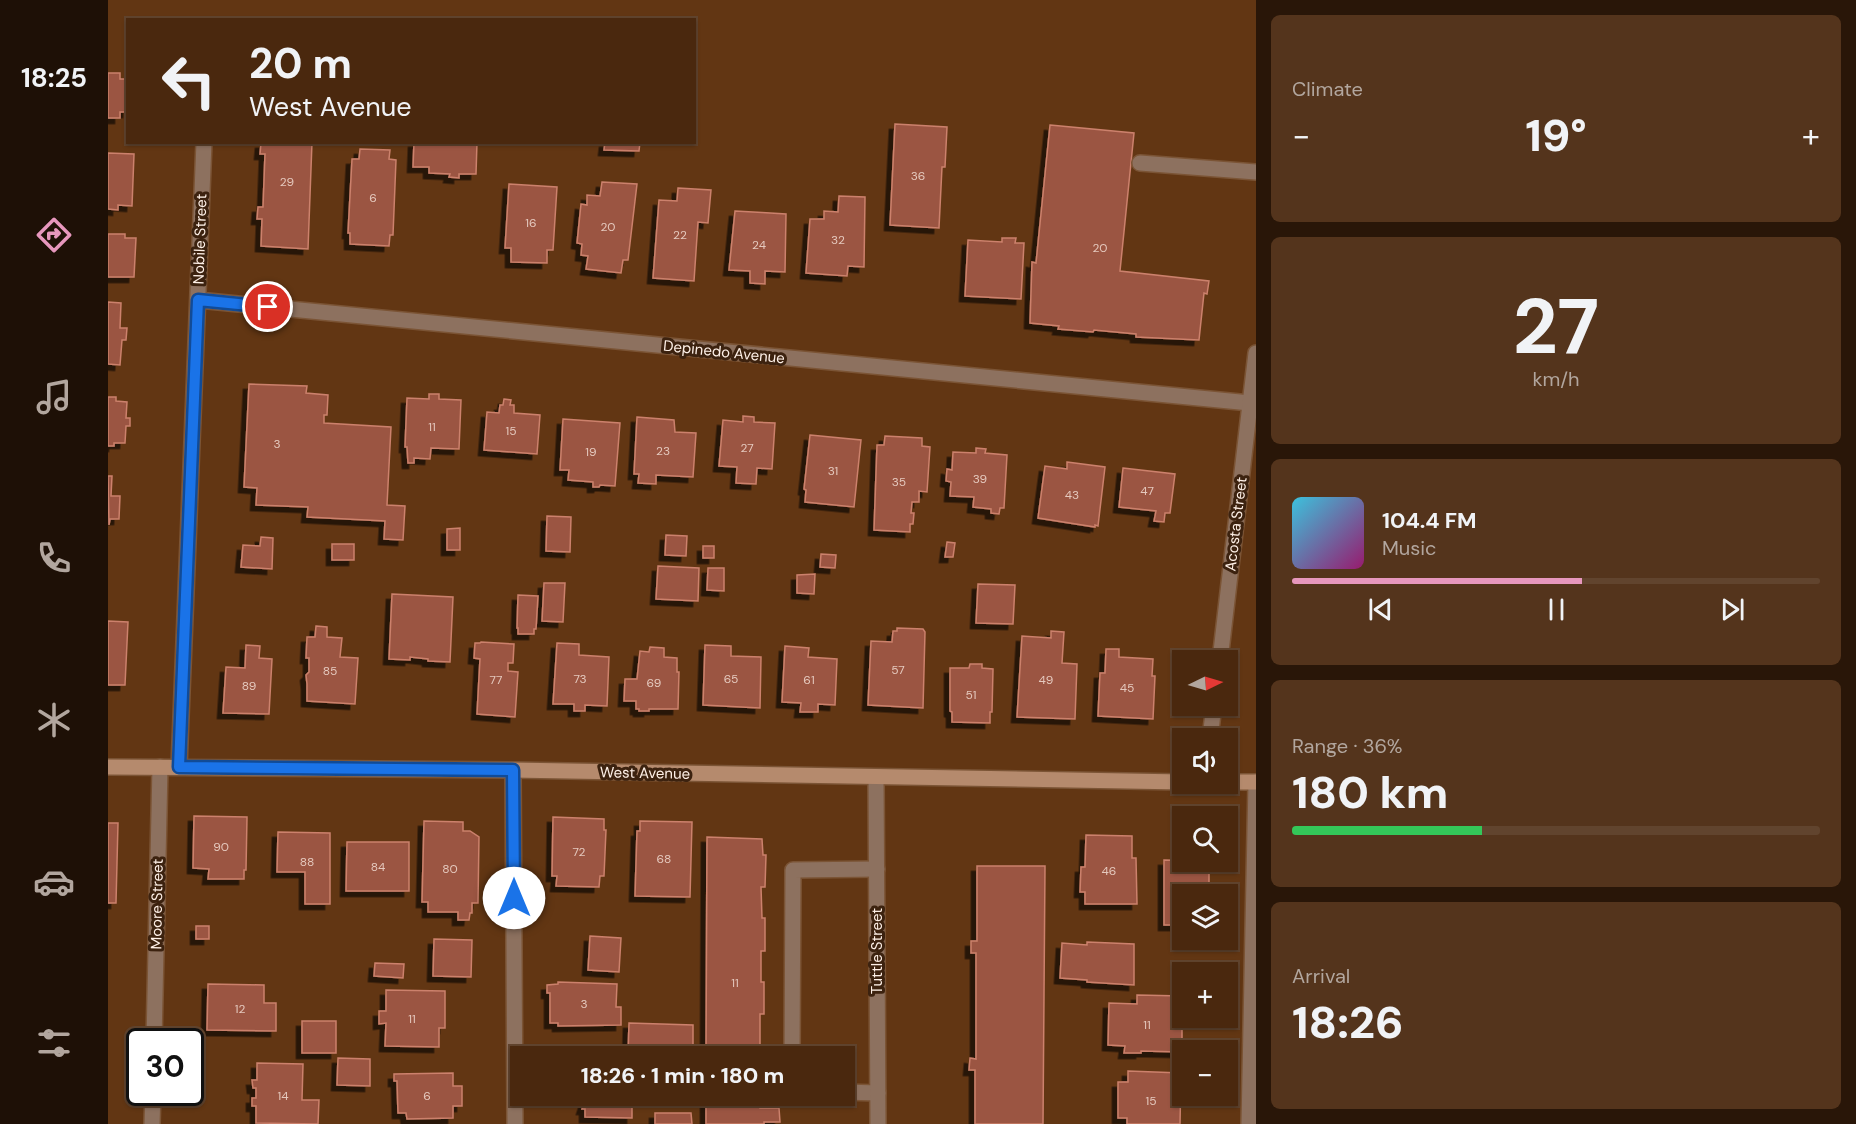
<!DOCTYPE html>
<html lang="en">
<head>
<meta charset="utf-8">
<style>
	body { margin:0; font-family:"DM Sans",sans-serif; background:#54341c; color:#f1f3f6; height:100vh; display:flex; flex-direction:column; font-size:22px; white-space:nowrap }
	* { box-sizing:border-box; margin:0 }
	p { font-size:20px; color:#b2a69e }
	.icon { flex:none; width:33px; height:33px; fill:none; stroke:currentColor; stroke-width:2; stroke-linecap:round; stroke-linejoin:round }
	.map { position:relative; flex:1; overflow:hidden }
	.sheet { display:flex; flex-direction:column; gap:15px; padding:15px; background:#291608; width:600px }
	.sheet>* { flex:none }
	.banner { position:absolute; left:18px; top:18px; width:570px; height:126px; border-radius:0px; box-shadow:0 2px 4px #0004,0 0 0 2px #61442e; background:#4a280e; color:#f1f3f6; overflow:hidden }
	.needle { width:39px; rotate:85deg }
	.buttons { position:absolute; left:1064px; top:650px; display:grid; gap:12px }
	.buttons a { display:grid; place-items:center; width:66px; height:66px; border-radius:0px; background:#4a280e; box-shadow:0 2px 4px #0004,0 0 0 2px #61442e; font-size:30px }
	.speed { position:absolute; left:18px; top:1028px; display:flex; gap:12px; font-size:30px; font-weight:700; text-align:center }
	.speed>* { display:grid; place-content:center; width:78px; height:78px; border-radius:50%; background:#4a280e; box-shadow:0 2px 4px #0004,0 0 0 2px #61442e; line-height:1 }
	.speed .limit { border:3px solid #111; border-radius:9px; background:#fff; color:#111 }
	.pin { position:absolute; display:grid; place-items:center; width:51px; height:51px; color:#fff; margin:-26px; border:3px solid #fff; border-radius:50%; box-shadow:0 2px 6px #0007 }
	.me { position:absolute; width:66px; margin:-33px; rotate:0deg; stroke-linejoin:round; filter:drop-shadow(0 0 4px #0008) }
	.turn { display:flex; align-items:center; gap:21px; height:126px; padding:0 24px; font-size:27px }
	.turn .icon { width:78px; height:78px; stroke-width:2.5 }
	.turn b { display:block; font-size:42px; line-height:51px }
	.big { font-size:45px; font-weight:800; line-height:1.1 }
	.sheet .card { flex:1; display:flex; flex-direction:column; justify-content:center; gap:9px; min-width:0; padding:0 21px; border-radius:9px; background:#54341c }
	.sheet .dial { align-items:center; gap:0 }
	.dial b { font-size:78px; line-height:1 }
	.song { display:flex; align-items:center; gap:18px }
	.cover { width:72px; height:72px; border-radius:9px; background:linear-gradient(135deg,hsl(190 70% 55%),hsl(320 70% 35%)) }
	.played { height:6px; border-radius:3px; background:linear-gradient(90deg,#e797bd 55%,#61442e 55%) }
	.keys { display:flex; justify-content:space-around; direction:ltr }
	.heat { display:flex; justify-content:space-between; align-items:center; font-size:33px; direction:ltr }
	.charge { height:9px; border-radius:4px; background:linear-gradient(90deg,#34c759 36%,#61442e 0) }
	.trip { position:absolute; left:402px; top:1046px; width:345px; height:60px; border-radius:0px; background:#4a280e; box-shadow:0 2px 4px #0004,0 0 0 2px #61442e; font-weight:800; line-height:60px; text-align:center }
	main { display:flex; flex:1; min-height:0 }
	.menu { display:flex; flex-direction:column; width:108px; justify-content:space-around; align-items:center; background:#1e1006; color:#b2a69e }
	.menu .icon { width:42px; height:42px }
	.menu .on { color:#e797bd }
	.menu b { font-size:27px; color:#f1f3f6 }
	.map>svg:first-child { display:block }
</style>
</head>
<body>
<main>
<nav class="menu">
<b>18:25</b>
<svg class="icon on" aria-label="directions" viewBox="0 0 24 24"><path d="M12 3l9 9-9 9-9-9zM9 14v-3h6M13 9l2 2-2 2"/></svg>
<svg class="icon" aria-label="music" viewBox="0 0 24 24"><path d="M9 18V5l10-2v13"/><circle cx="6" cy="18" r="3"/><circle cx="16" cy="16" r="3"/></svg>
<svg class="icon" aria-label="phone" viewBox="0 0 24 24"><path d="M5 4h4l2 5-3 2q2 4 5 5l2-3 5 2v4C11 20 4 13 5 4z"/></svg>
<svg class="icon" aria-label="climate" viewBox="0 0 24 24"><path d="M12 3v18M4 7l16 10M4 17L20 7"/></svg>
<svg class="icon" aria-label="car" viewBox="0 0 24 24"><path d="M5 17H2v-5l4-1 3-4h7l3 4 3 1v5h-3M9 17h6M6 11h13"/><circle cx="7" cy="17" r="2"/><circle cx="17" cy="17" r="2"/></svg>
<svg class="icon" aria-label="filters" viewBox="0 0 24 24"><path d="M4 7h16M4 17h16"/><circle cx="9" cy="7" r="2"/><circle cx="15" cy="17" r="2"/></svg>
</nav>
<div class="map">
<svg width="1148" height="1124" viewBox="0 0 1148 1124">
	<defs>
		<filter id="shadow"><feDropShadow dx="-5.5" dy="5.5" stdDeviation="0" flood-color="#0009"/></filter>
	</defs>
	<rect width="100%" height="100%" fill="#623613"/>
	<g fill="#9b5542" stroke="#cc816c" stroke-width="1.5" filter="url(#shadow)">
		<path d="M0,73H12V79H20V112H12V118H0Z"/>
		<path d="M787,124L839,127L837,167H834L831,228L782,225Z"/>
		<path d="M942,125L1026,133L1012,271L1101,281L1099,294L1096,293L1091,340L1028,337V334L986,330L985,332L950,329L951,326L922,323L924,262L928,263Z"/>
		<path d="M204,142L200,249L153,246L154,219H149L150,207H155L157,154H152L153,143Z"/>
		<path d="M306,142H369L368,174H351V178L341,177L342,174L321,173V167H305Z"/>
		<path d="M497,142H532L531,151L496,150Z"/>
		<path d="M252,149L282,150L281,159L288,160L285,235H282L281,246L242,244V233H240L244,159H251Z"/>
		<path d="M0,153L26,154L24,206L10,205V210L0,209Z"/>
		<path d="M494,182L529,184L520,260H515L513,273L478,269L480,256L473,255L474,244L469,243L473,204L479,205V195L492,196Z"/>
		<path d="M401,184L449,187L445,250H439V263L403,262V248H397Z"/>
		<path d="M570,188L603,190L600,223L590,222L586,281L545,278L551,200L569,201Z"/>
		<path d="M731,196L757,197L756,267L740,266L739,276L698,273L702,219H716V211L730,212Z"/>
		<path d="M627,211L678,214L677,272L657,271V284L642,283V271L621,270Z"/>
		<path d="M0,234H17V238H28L26,277H0Z"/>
		<path d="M894,238H908L907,243H916L913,299L857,296L860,240L894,242Z"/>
		<path d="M0,302L13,303L12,328H19L18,340H14L12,365L0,364Z"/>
		<path d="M141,384L199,386L198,393L220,395L219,415H216V423L283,427L279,505L297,506L295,540L276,539L277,521L199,517L200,507L148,505L149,488L136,487Z"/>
		<path d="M321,394H331V399L353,400L351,449L323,448L322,459L306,458V463H300L299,447H297L299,398L321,399Z"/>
		<path d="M0,397H8V401L19,402L18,418H22V426H18L17,443H6V446H0Z"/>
		<path d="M396,399L403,400L402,405H406V413L432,415L429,454L376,450L379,412L391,413L392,405H395Z"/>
		<path d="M635,416L646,417V422L667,423L664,469L649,468L648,484L628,483L629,467L611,466L615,420L635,422Z"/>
		<path d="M529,417L566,420L567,432L588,433L585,477L548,475V484L530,483L531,474H526Z"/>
		<path d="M455,419L512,423L507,486L492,485L491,487H485V482L460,480L461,470H452Z"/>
		<path d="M702,435L753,440L746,507L697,502L698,490L696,489Z"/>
		<path d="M777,436L814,438V446L822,447L819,492L811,491V502H804L803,513H806L805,524H802V532L766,530L769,445H776Z"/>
		<path d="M868,448L878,449L877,453L899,455L896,508H892L891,514L883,513V509L865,507L866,497L842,496L843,482L838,481L839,469L844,470L845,452L868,453Z"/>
		<path d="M959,462L997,467L990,526L987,525V527L930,518L937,466L959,469Z"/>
		<path d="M1015,468L1067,474L1062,513H1057L1056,522L1046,521L1048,511L1011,507Z"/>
		<path d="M0,476H4L3,496H12L11,519H2L1,525Z"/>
		<path d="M439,516L463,517L462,552L438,551Z"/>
		<path d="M352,528V550H339V529Z"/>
		<path d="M558,535L579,536L578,556L557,555Z"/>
		<path d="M153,537L165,538L164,569L133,567L135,545L152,546Z"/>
		<path d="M839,542L847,543L845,557H837Z"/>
		<rect x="224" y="544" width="22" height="16"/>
		<rect x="595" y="546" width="11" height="12"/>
		<path d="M713,554L728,555L727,568L712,567Z"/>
		<path d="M550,566L591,568L590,601L548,599Z"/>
		<path d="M600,568H616V591L599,590Z"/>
		<path d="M707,574L706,594L689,593V575Z"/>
		<path d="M436,583H457L455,622L434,621Z"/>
		<path d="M870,584L907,585L905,624L868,623Z"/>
		<path d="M284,594L345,597L342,662L320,661V659L302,657V660L281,659Z"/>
		<path d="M410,595L430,596L428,629H426V634H410V628H409Z"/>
		<path d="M0,621L20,622L17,685H0Z"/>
		<path d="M208,626L219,627V637L234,638L232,657L250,658L247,704L199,701V684L198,675L201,672V658H198L199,637H207Z"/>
		<path d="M789,628L815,629L817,632L815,708L760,705L763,641L784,642L785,631H789Z"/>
		<path d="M943,631L956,632L954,663L969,664L967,719L909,717L914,636L943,638Z"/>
		<path d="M373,642L406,644L405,663H400V671L410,672L407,717L369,714L372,659L366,658L367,643H372Z"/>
		<path d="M449,643L471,644V655L501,657L499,706L477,705V711H466V704H445Z"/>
		<path d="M138,645L152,646L151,658L164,659L161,714L115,713L118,667L137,668Z"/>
		<path d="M597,645L623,646V656L653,657L652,708L595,705Z"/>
		<path d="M677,646L701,648L700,657L729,659L727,705L710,704V712H692L693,703L674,702Z"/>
		<path d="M542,647L556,648V657L569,658V672H571L570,709H541V711H531V709H528V701H516L517,679H529L532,651L541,652Z"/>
		<path d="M998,649H1011V657L1045,659L1044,676H1047L1045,719L990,716L992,673H997Z"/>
		<path d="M862,664H874V668L885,669L884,712H882V723L844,722V712L842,711V668H861Z"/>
		<path d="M86,816L139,817L138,870H136V879H100L101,869L85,868Z"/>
		<path d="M445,817L496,819V830H498L496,876H492L491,887L448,886L449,876H444Z"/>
		<path d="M316,821L355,822V831H362L371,837L370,903H364V913H362L361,920H350V912H320V902H314Z"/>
		<path d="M532,821L584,822L582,897L527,896L529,831H532Z"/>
		<path d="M0,823H10L8,903H0Z"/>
		<path d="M170,832L222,833V904H197V872H169Z"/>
		<path d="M978,835L1024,836V858H1028L1029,904H977V892H972L973,867H977Z"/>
		<path d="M599,837L654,839L655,855H658L657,887H653L654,918H657V951H653V982H656V1014H652V1045H656V1056H598Z"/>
		<path d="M239,842H301V891H238Z"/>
		<path d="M1056,860L1101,861V894H1074V925H1056Z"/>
		<path d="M869,866H937L935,1124H867V1070H861L862,1058L868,1059V953H863V941H869Z"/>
		<rect x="88" y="926" width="13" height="13"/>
		<path d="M482,936L513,938L511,972L480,970Z"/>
		<path d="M326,939L364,940L363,977L325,976Z"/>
		<path d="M979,942L1026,944V985L979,982V980L952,978L954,943L979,945Z"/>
		<path d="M267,963L296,964L295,978L266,976Z"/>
		<path d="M450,982L509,984L508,1007H513V1025L450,1026V1023H442V993H439V985L450,984Z"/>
		<path d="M100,984L156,985V1003H168V1031L99,1030Z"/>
		<path d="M278,990L337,991V1028H331V1047L277,1046L278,1023L271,1024V1011H278Z"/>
		<path d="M1029,995L1074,996V1052L1033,1051V1053H1016L1017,1046L1000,1045L1001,1003L1029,1004Z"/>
		<rect x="194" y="1021" width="34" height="32"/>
		<path d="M521,1023L585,1025V1056H520Z"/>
		<path d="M230,1058L262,1059V1086L229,1085Z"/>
		<path d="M149,1063L195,1064L194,1100H211L210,1124L148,1123V1106H144V1098H148V1088H145L144,1080H149Z"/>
		<path d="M1020,1071L1073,1073L1072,1124H1019V1118H1010V1082H1020Z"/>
		<path d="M345,1073V1086H354V1106H345V1118L299,1119L298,1113H290L289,1081H286V1074Z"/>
		<path d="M464,1095H524V1118L477,1117V1109H474L477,1100L464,1099Z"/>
		<path d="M598,1095H652V1108H671L672,1122H656V1124H598Z"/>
		<path d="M547,1113H583L584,1124H547Z"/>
	</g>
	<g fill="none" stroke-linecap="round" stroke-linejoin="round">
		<defs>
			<g id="service">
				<path d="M1032,163L1148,172"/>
				<path d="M684,1056L685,870L769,869"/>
				<path d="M736,1092L770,1093"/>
			</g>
			<g id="minor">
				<path d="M90,300L1142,403"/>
				<path d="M1112,660L1148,353"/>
				<path d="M1102,738L1106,705"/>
				<path d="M71,767L96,142"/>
				<path d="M405,770L407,1124"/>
				<path d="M768,777L770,1124"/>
				<path d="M46,1041L52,767"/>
				<path d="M44,1124L45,1092"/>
				<path d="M1141,1124L1148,782"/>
			</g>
			<g id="secondary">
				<path d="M0,767L405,770L1074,782"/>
				<path d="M1119,782H1148"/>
			</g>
		</defs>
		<use href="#service" stroke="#7b5435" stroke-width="18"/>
		<use href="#minor" stroke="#7b5435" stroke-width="18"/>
		<use href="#secondary" stroke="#7b5435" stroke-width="18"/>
		<use href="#service" stroke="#8d715f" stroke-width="15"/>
		<use href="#minor" stroke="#8d715f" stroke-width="15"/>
		<use href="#secondary" stroke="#b58a6d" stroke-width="15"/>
	</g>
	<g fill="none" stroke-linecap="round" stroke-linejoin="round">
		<defs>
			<path id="route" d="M160,307L90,300L71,767L405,770L406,898"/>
		</defs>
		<use href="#route" stroke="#114b97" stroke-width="15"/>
		<use href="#route" stroke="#1a73e8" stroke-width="10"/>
	</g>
	<g text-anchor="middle" stroke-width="6" stroke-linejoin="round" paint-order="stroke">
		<g font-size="12" fill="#e5c9be">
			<text x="810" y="180">36</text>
			<text x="179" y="186">29</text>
			<text x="265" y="202">6</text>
			<text x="423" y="227">16</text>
			<text x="500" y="231">20</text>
			<text x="572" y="239">22</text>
			<text x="730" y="244">32</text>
			<text x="651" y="249">24</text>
			<text x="992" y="252">20</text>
			<text x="324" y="431">11</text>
			<text x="403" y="435">15</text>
			<text x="169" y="448">3</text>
			<text x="639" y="452">27</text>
			<text x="555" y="455">23</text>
			<text x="483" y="456">19</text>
			<text x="725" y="475">31</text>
			<text x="872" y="483">39</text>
			<text x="791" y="486">35</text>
			<text x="1039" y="495">47</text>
			<text x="964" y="499">43</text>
			<text x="790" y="674">57</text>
			<text x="222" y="675">85</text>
			<text x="472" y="683">73</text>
			<text x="623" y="683">65</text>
			<text x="388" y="684">77</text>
			<text x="701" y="684">61</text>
			<text x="938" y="684">49</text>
			<text x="546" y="687">69</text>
			<text x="141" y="690">89</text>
			<text x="1019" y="692">45</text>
			<text x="863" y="699">51</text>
			<text x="113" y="851">90</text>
			<text x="471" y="856">72</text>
			<text x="556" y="863">68</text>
			<text x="199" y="866">88</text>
			<text x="270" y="871">84</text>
			<text x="342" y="873">80</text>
			<text x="1001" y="875">46</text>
			<text x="627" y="987">11</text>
			<text x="476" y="1008">3</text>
			<text x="132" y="1013">12</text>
			<text x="304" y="1023">11</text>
			<text x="1039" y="1029">11</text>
			<text x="175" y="1100">14</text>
			<text x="319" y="1100">6</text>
			<text x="1043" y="1105">15</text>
		</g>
		<g font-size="15" fill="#fef0e7" stroke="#3c220f">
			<text transform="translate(92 239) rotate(-88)" y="5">Nobile Street</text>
			<text transform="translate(616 352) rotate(6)" y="5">Depinedo Avenue</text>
			<text transform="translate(1128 524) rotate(-83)" y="5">Acosta Street</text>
			<text transform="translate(537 773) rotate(1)" y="5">West Avenue</text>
			<text transform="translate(49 904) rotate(-89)" y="5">Moore Street</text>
			<text transform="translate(769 951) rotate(-90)" y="5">Tuttle Street</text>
		</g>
	</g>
</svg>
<div class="buttons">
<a><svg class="needle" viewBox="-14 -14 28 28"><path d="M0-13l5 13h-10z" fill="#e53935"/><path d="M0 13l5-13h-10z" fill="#b2a69e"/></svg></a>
<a><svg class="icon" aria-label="sound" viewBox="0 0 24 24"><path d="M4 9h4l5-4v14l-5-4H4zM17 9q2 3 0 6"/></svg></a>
<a><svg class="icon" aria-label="search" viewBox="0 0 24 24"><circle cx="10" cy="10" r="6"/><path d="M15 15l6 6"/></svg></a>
<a><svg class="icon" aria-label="layers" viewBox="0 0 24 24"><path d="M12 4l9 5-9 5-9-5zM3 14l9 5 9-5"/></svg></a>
<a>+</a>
<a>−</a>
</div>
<div class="speed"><div class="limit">30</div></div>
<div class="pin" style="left:160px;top:307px;background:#d93025"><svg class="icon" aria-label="arrive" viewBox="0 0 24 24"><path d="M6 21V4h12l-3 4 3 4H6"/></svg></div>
<svg class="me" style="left:406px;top:898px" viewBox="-20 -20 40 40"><circle r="19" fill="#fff"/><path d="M0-13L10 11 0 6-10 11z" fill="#1a73e8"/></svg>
<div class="trip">18:26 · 1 min · 180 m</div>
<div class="banner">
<div class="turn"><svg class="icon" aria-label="left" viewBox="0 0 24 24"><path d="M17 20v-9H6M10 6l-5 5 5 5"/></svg><div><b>20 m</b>West Avenue</div></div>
</div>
</div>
<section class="sheet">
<div class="card"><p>Climate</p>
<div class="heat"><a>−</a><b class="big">19°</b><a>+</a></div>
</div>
<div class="card dial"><b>27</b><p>km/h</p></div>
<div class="card">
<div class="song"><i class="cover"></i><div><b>104.4 FM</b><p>Music</p></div></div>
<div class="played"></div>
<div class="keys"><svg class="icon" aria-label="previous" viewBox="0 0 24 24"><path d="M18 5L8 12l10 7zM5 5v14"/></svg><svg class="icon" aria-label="pause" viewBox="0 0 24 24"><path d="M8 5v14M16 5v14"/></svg><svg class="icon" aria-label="next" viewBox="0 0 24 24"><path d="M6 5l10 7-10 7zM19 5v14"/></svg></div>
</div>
<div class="card"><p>Range · 36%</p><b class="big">180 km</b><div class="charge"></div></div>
<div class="card"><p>Arrival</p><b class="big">18:26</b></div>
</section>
</main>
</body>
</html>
